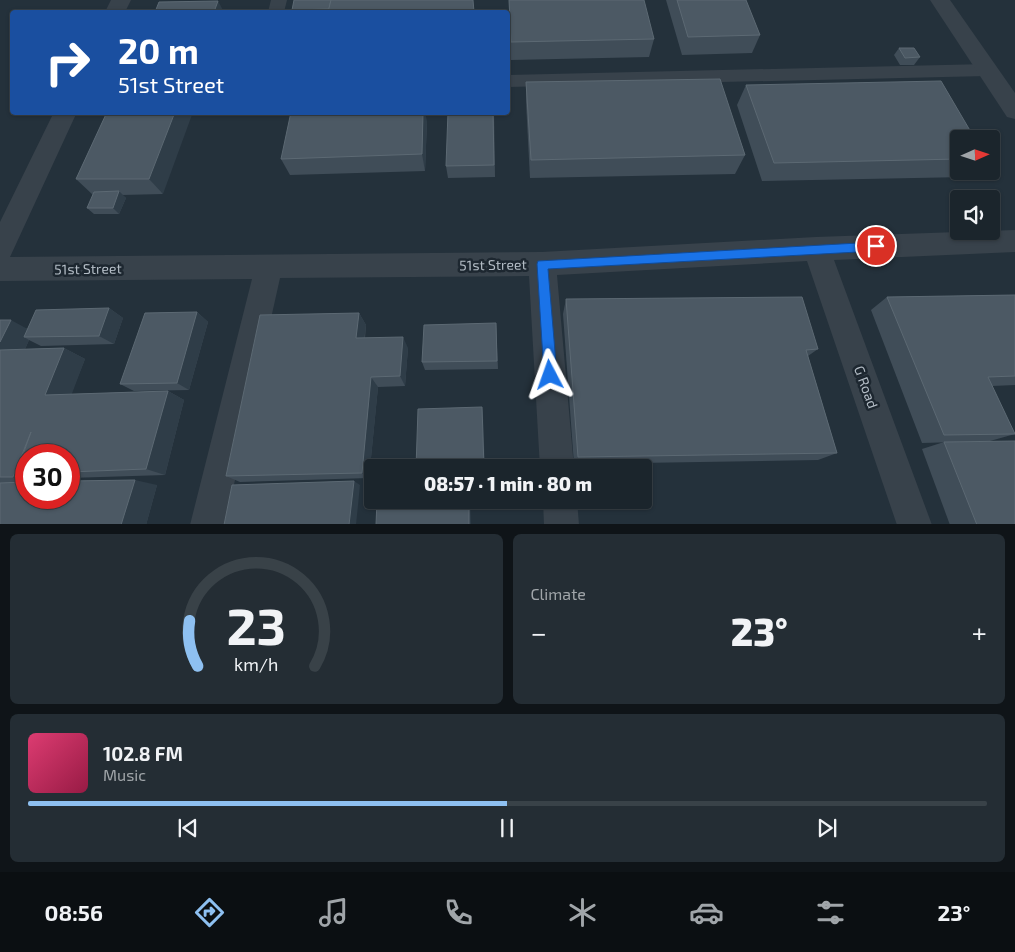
<!DOCTYPE html>
<html lang="en">
<head>
<meta charset="utf-8">
<style>
	body { margin:0; font-family:"Exo 2",sans-serif; background:#242d34; color:#f1f3f6; height:100vh; display:flex; flex-direction:column; font-size:19px; white-space:nowrap }
	* { box-sizing:border-box; margin:0 }
	p { font-size:16px; color:#a0a5a9 }
	.icon { flex:none; width:28px; height:28px; fill:none; stroke:currentColor; stroke-width:2; stroke-linecap:round; stroke-linejoin:round }
	.map { position:relative; height:524px; overflow:hidden }
	.side { display:flex; flex-direction:column; gap:10px; padding:10px; background:#0f1418; flex:1 }
	.side>* { flex:none }
	.hud { position:absolute; left:10px; top:10px; width:500px; height:105px; border-radius:5px; box-shadow:0 1px 4px #0004,0 0 0 1px #394248; background:#1a4fa0; color:#fff; overflow:hidden }
	.needle { width:32px; rotate:87deg }
	.buttons { position:absolute; left:950px; top:130px; display:grid; gap:10px }
	.buttons a { display:grid; place-items:center; width:50px; height:50px; border-radius:5px; background:#1b252c; box-shadow:0 1px 4px #0004,0 0 0 1px #394248; font-size:25px }
	.speed { position:absolute; left:15px; top:444px; display:flex; gap:10px; font-size:25px; font-weight:700; text-align:center }
	.speed>* { display:grid; place-content:center; width:65px; height:65px; border-radius:50%; background:#1b252c; box-shadow:0 1px 4px #0004,0 0 0 1px #394248; line-height:1 }
	.speed .limit { border:8px solid #d22; background:#fff; color:#111 }
	.pin { position:absolute; display:grid; place-items:center; width:42px; height:42px; color:#fff; margin:-21px; border:2px solid #fff; border-radius:50%; box-shadow:0 1px 5px #0007 }
	.me { position:absolute; width:55px; margin:-28px; rotate:356deg; stroke-linejoin:round; filter:drop-shadow(0 0 4px #0008) }
	.turn { display:flex; align-items:center; gap:18px; height:105px; padding:0 25px; font-size:22px }
	.turn .icon { width:65px; height:65px; stroke-width:2.5 }
	.turn b { display:block; font-size:35px; line-height:42px }
	.big { font-size:38px; font-weight:800; line-height:1.1 }
	.side .tile { flex:1; display:flex; flex-direction:column; justify-content:center; gap:8px; min-width:0; padding:0 18px; border-radius:8px; background:#242d34 }
	.side .dial { align-items:center; gap:0 }
	.dial svg { height:130px; overflow:visible; fill:none; stroke:#394248; stroke-width:7; stroke-linecap:round; text-anchor:middle }
	.dial text { fill:#f1f3f6; stroke:none }
	.song { display:flex; align-items:center; gap:15px }
	.cover { width:60px; height:60px; border-radius:8px; background:linear-gradient(135deg,hsl(340 70% 55%),hsl(340 70% 35%)) }
	.played { height:5px; border-radius:2px; background:linear-gradient(90deg,#8ec0f1 50%,#394248 50%) }
	.keys { display:flex; justify-content:space-around; direction:ltr }
	.heat { display:flex; justify-content:space-between; align-items:center; font-size:28px; direction:ltr }
	.side .tiles { flex:1; display:grid; gap:10px; grid-template-columns:1fr 1fr }
	.tile:last-child { grid-column:span 2 }
	.trip { position:absolute; left:364px; top:459px; width:288px; height:50px; border-radius:5px; background:#1b252c; box-shadow:0 1px 4px #0004,0 0 0 1px #394248; font-weight:800; line-height:50px; text-align:center }
	.tabs { display:flex; height:80px; justify-content:space-around; align-items:center; background:#0b0f12; color:#a0a5a9 }
	.tabs .icon { width:35px; height:35px }
	.tabs .on { color:#8ec0f1 }
	.tabs b { font-size:22px; color:#f1f3f6 }
	.map>svg:first-child { display:block }
</style>
</head>
<body>
<div class="map">
<svg width="1015" height="525" viewBox="0 0 1015 525">
	<rect width="100%" height="100%" fill="#24313b"/>
	<g fill="none" stroke-linecap="round" stroke-linejoin="round">
		<g fill="#38424b" fill-rule="evenodd">
			<path d="M271,0H287L284,12H268Z"/>
			<path d="M987,64L993,66L996,70L993,74L987,76L508,87V75Z"/>
		</g>
		<g fill="#38424b" fill-rule="evenodd">
			<path d="M111,0H131L125,12H105Z"/>
			<path d="M930,0H950L1015,93V119L1007,117Z"/>
			<path d="M54,112H77L10,257L542,252L816,237L1015,230V252L834,260L932,525H897L807,261L557,275L574,468H540L529,276L280,278L225,525H190L252,279L0,281V222Z"/>
			<path d="M543,500H577L579,525H544Z"/>
		</g>
	</g>
	<g fill="#404d58">
		<path d="M294,0L474,12H293L292,10Z"/>
		<path d="M509,0L654,39L649,57L511,60Z"/>
		<path d="M666,0H746L760,35L752,53L682,55Z"/>
		<path d="M899,48L920,57L914,65H900L894,55Z"/>
		<path d="M526,82L745,155L735,174L530,178L526,102Z"/>
		<path d="M746,85L959,159V171H972L966,177L762,181L737,105Z"/>
		<path d="M107,112L163,194L122,195L126,198L119,214H94L87,208L93,195L76,179Z"/>
		<path d="M494,112L495,177L448,178L446,166Z"/>
		<path d="M427,121L425,171L290,175L281,159Z"/>
		<path d="M1015,295V385L992,386L1015,434L990,441L922,443L871,310L887,297Z"/>
		<path d="M566,299L818,349L808,356L837,453L818,460L574,464L563,314Z"/>
		<path d="M109,308L123,318L114,344L41,346L29,340L25,349L64,348L85,359L71,394L168,391L184,400L165,475L69,478V455H26V498L157,485L146,525H0V320L28,329Z"/>
		<path d="M197,312L208,322L189,390L134,391L120,384Z"/>
		<path d="M359,313L366,325L365,338L408,348L405,386L378,387L369,478L240,482L226,476Z"/>
		<path d="M496,323L498,369L425,370L422,362Z"/>
		<path d="M944,442L1015,525H950L922,449Z"/>
	</g>
	<g fill="#2f3d48">
		<path d="M218,1L224,12H214Z"/>
		<path d="M175,112H193L163,194L149,179Z"/>
		<path d="M423,112H425L427,121L425,171L422,154Z"/>
		<path d="M119,191L126,198L119,214L113,208Z"/>
		<path d="M109,308L123,318L114,344L99,336Z"/>
		<path d="M197,312L208,322L189,390L177,383Z"/>
		<path d="M359,313L366,325L363,349L356,338Z"/>
		<path d="M11,320L33,332L24,337L29,340L20,361L0,352V342Z"/>
		<path d="M403,337L408,348L405,386L400,376Z"/>
		<path d="M64,348L85,359L68,404L45,395Z"/>
		<path d="M371,377L378,387L369,478L362,473Z"/>
		<path d="M168,391L184,400L165,475L146,469Z"/>
		<path d="M482,407L483,413L485,468H484Z"/>
		<path d="M31,432L16,474L26,476V480L13,477Z"/>
		<path d="M135,480L157,485L146,525H121Z"/>
		<path d="M354,481L360,485L356,525H349Z"/>
		<path d="M469,500H470L471,525H469Z"/>
	</g>
	<g fill="#4c5964" stroke="#5c6973">
		<path d="M294,0H331L329,9L292,10Z"/>
		<path d="M331,0H473L474,12H328Z"/>
		<path d="M509,0H644L654,39L511,42Z"/>
		<path d="M677,0H746L760,35L688,37Z"/>
		<path d="M218,1L214,12H155L159,2Z"/>
		<path d="M899,48H914L920,57L905,58Z"/>
		<path d="M720,79L745,155L531,160L526,82Z"/>
		<path d="M941,81L975,139H959V159L774,163L746,85Z"/>
		<path d="M107,112H175L149,179H76Z"/>
		<path d="M291,112H423L422,154L281,159Z"/>
		<path d="M448,112H493L494,165L446,166Z"/>
		<path d="M119,191L113,208H87L94,192Z"/>
		<path d="M1015,295V376L988,377L1015,434L944,435L887,297Z"/>
		<path d="M802,297L818,349L806,350L837,453L578,457L566,299Z"/>
		<path d="M109,308L99,336L24,337L36,310Z"/>
		<path d="M197,312L177,383L120,384L145,313Z"/>
		<path d="M359,313L356,338L403,337L400,376L371,377L362,473L226,476L260,315Z"/>
		<path d="M0,320H11L0,342Z"/>
		<path d="M496,323L497,361L422,362L424,325Z"/>
		<path d="M64,348L45,395L168,391L146,469L69,472V455H26V473L16,474L31,432L13,477H0V350Z"/>
		<path d="M482,407L484,468H416L418,409Z"/>
		<path d="M1015,441V525H977L944,442Z"/>
		<path d="M135,480L121,525H0V483L26,482V498H69V481Z"/>
		<path d="M354,481L349,525H224L232,485Z"/>
		<path d="M377,500H469V525H376Z"/>
	</g>
	<path fill="#1a73e8" stroke="#114b97" d="M876,242L880,243L881,246L880,250L876,251L548,269L557,375L555,379L550,381L546,379L544,375L537,264L538,261Z"/>
	<g text-anchor="middle" stroke-width="5" stroke-linejoin="round" paint-order="stroke">
		<g font-size="14" fill="#b4bdc6" stroke="#1d2730">
			<text transform="translate(493 265) rotate(-1)" y="5">51st Street</text>
			<text transform="translate(88 269) rotate(-1)" y="5">51st Street</text>
			<text transform="translate(866 387) rotate(70)" y="5">G Road</text>
		</g>
	</g>
</svg>
<div class="buttons">
<a><svg class="needle" viewBox="-14 -14 28 28"><path d="M0-13l5 13h-10z" fill="#e53935"/><path d="M0 13l5-13h-10z" fill="#a0a5a9"/></svg></a>
<a><svg class="icon" aria-label="sound" viewBox="0 0 24 24"><path d="M4 9h4l5-4v14l-5-4H4zM17 9q2 3 0 6"/></svg></a>
</div>
<div class="speed"><div class="limit">30</div></div>
<div class="pin" style="left:876px;top:246px;background:#d93025"><svg class="icon" aria-label="arrive" viewBox="0 0 24 24"><path d="M6 21V4h12l-3 4 3 4H6"/></svg></div>
<svg class="me" style="left:550px;top:375px" viewBox="-20 -20 40 40"><path d="M0-17L14 15 0 8-14 15z" fill="#1a73e8" stroke="#fff" stroke-width="4"/></svg>
<div class="trip">08:57 · 1 min · 80 m</div>
<div class="hud">
<div class="turn"><svg class="icon" aria-label="right" viewBox="0 0 24 24"><path d="M7 20v-9h11M14 6l5 5-5 5"/></svg><div><b>20 m</b>51st Street</div></div>
</div>
</div>
<section class="side">
<div class="tiles">
<div class="tile dial"><svg viewBox="0 0 100 80">
<path d="M14 69A42 42 0 1 1 86 69"/>
<path d="M14 69A42 42 0 0 1 9 41" stroke="#8ec0f1"/>
<text x="50" y="56" font-size="32" font-weight="700">23</text>
<text x="50" y="72" font-size="11">km/h</text>
</svg></div>
<div class="tile"><p>Climate</p>
<div class="heat"><a>−</a><b class="big">23°</b><a>+</a></div>
</div>
<div class="tile">
<div class="song"><i class="cover"></i><div><b>102.8 FM</b><p>Music</p></div></div>
<div class="played"></div>
<div class="keys"><svg class="icon" aria-label="previous" viewBox="0 0 24 24"><path d="M18 5L8 12l10 7zM5 5v14"/></svg><svg class="icon" aria-label="pause" viewBox="0 0 24 24"><path d="M8 5v14M16 5v14"/></svg><svg class="icon" aria-label="next" viewBox="0 0 24 24"><path d="M6 5l10 7-10 7zM19 5v14"/></svg></div>
</div>
</div>
</section>
<nav class="tabs">
<b>08:56</b>
<svg class="icon on" aria-label="directions" viewBox="0 0 24 24"><path d="M12 3l9 9-9 9-9-9zM9 14v-3h6M13 9l2 2-2 2"/></svg>
<svg class="icon" aria-label="music" viewBox="0 0 24 24"><path d="M9 18V5l10-2v13"/><circle cx="6" cy="18" r="3"/><circle cx="16" cy="16" r="3"/></svg>
<svg class="icon" aria-label="phone" viewBox="0 0 24 24"><path d="M5 4h4l2 5-3 2q2 4 5 5l2-3 5 2v4C11 20 4 13 5 4z"/></svg>
<svg class="icon" aria-label="climate" viewBox="0 0 24 24"><path d="M12 3v18M4 7l16 10M4 17L20 7"/></svg>
<svg class="icon" aria-label="car" viewBox="0 0 24 24"><path d="M5 17H2v-5l4-1 3-4h7l3 4 3 1v5h-3M9 17h6M6 11h13"/><circle cx="7" cy="17" r="2"/><circle cx="17" cy="17" r="2"/></svg>
<svg class="icon" aria-label="filters" viewBox="0 0 24 24"><path d="M4 7h16M4 17h16"/><circle cx="9" cy="7" r="2"/><circle cx="15" cy="17" r="2"/></svg>
<b>23°</b>
</nav>
</body>
</html>
